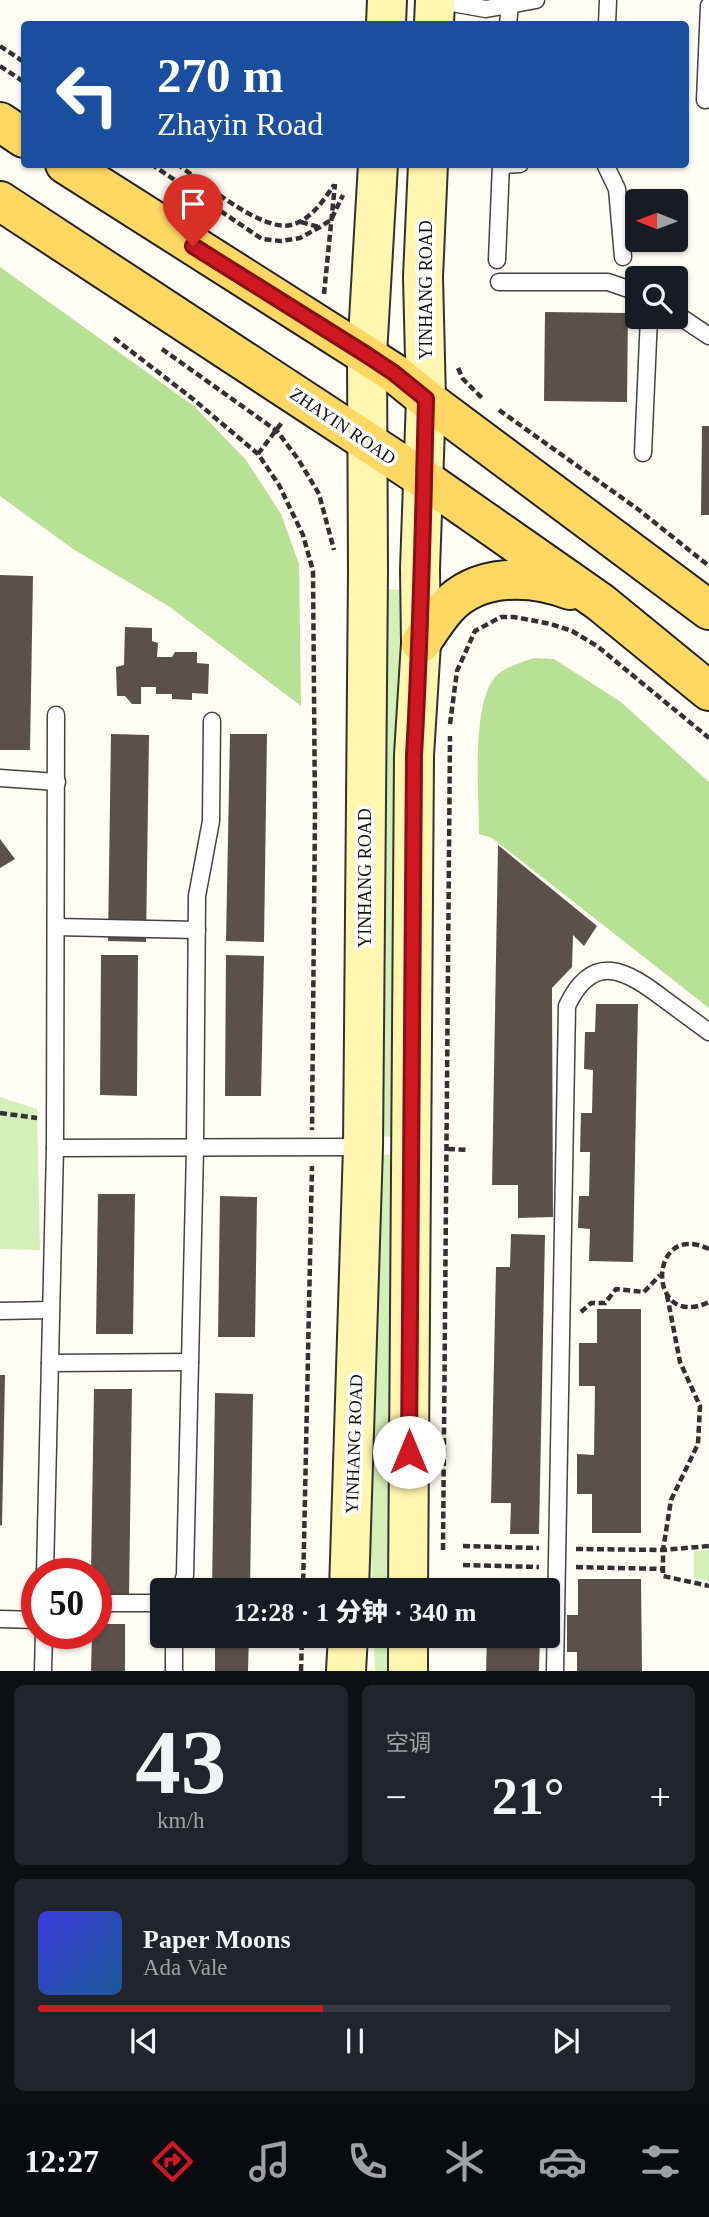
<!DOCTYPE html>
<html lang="zh">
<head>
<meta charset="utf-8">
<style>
	body { margin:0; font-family:"Times New Roman","Noto Sans SC",serif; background:#20242c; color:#f1f3f6; height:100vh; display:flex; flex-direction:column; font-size:26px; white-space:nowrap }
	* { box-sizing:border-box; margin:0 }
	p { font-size:23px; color:#9ea1a6 }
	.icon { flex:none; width:38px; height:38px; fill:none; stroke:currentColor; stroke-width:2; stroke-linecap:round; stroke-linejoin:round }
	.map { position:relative; height:1671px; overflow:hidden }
	.panel { display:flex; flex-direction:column; gap:14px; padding:14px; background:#0d0f14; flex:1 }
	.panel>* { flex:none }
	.top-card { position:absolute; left:21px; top:21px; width:668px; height:147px; border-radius:7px; box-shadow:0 2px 5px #0004; background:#1a4fa0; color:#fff; overflow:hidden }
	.needle { width:46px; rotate:271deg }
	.fabs { position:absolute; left:625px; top:189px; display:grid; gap:14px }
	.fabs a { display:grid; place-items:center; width:63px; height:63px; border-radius:7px; background:#171b24; box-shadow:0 2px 5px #0004; font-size:35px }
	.speed { position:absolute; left:21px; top:1558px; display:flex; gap:14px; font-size:35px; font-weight:700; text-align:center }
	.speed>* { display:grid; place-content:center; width:91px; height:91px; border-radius:50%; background:#171b24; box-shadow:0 2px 5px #0004; line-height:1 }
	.speed .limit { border:10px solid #d22; background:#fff; color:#111 }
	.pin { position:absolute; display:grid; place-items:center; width:60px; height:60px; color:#fff; margin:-72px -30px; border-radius:50% 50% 50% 0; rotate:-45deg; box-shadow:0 0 7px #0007 }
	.pin .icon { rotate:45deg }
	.me { position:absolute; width:77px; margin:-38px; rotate:0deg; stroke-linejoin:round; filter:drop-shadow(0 0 5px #0008) }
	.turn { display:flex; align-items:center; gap:24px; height:147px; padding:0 21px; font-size:32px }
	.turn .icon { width:91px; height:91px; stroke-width:2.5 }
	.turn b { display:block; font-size:49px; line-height:60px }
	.big { font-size:52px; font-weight:800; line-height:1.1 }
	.panel .tile { flex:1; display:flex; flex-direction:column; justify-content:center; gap:10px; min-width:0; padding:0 24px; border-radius:10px; background:#20242c }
	.panel .dial { align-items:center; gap:0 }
	.dial b { font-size:91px; line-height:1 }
	.song { display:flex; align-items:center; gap:21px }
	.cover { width:84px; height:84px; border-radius:10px; background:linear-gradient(135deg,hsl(240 70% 55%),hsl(210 70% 35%)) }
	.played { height:7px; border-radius:4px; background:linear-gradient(90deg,#d01822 45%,#363941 45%) }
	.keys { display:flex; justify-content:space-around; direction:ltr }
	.heat { display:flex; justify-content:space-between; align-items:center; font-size:38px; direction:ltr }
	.panel .tiles { flex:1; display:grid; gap:14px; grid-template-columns:1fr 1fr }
	.tile:last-child { grid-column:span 2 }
	.trip { position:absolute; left:150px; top:1578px; width:410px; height:70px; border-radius:7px; background:#171b24; box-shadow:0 2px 5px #0004; font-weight:800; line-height:70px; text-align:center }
	.tab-bar { display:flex; height:112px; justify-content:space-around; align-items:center; background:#090b0e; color:#9ea1a6 }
	.tab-bar .icon { width:49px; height:49px }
	.tab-bar .selected { color:#d01822 }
	.tab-bar b { font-size:32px; color:#f1f3f6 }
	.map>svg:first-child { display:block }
</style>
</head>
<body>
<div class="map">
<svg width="709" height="1671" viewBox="0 0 709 1671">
	<rect width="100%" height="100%" fill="#fffdf4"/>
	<g fill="#d5efb8">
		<path d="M386,589L401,590L396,1137L377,1136Z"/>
		<path d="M0,1097L37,1109L40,1250L0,1249Z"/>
		<path d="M395,1154L392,1591H373L370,1535L377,1155Z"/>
		<path d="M709,1550V1581L694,1578V1551Z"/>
		<path d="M374,1636H392L391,1671H375Z"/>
	</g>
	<g fill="#b8e196">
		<path d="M0,267L194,406L246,460L281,514L299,564L301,706L170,607L73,549L0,496Z"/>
		<path d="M534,658L554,659L621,702L709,782V1008L492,838L479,834C479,797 471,705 495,677C504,667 522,662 534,658Z"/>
	</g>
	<g fill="#5b514b">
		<path d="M545,312L628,313L627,402L544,401Z"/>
		<path d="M702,426H709V515H701Z"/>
		<path d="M0,575L33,576L30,750H0Z"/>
		<path d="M125,627L152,628V641L158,643L157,657H172L175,652H197V663L209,664L208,694L192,693V700L172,699V694H156V687H141V704H132L125,696H117L116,667L124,665Z"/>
		<path d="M111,734L149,735L146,942L108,941Z"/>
		<path d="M230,734H267L264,942L226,941Z"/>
		<path d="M0,839L15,859L0,868Z"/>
		<path d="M498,845L597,926L584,946L573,935L572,967L552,988L553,1217L518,1218V1185H492Z"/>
		<path d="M101,955H138L137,1096L100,1095Z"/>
		<path d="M226,955L264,956L261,1096H225Z"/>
		<path d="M596,1004H638L633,1262L589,1261L590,1229L578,1228L579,1196H589L590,1152H580L581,1113H592L593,1070L584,1069L585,1032H595Z"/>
		<path d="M98,1194H135L133,1334H96Z"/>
		<path d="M220,1196L257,1197L255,1337H218Z"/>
		<path d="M511,1234L545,1235L539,1534H510L511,1503H491L496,1267H510Z"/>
		<path d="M597,1309H641V1533H592V1494H577V1454L594,1455L595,1386H579V1343H597Z"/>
		<path d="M0,1375H5L2,1526L0,1525Z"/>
		<path d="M94,1389H132L129,1597H96V1573H91Z"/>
		<path d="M215,1393L253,1394L250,1591H212Z"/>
		<path d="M578,1579H641L642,1671H577V1652H567V1615H578Z"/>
		<path d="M510,1582L541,1583V1591H509Z"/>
		<path d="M96,1624H125V1671H91L92,1633H96Z"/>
		<path d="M215,1636H249L248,1671H215Z"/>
		<path d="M487,1636H540L539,1671H486Z"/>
	</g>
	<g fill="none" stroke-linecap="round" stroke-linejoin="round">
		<defs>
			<g id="lane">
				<path d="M435,0L486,9L536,0"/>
				<path d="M508,24L510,5"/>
				<path d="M607,24L608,0"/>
				<path d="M705,100L709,6"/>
				<path d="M605,164L617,189L623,257"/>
				<path d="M501,165L520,164"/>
				<path d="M497,260L501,164"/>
				<path d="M499,282H608L637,292"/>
				<path d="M676,314L709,336"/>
				<path d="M643,453L649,317"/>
				<path d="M0,778L57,782"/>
				<path d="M56,927L197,930"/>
				<path d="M55,1148L363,1147"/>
				<path d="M0,1311L51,1310"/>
				<path d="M50,1363L190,1362"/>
				<path d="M45,1573L55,1148L56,715"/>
				<path d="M180,1591L185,1575L195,1149L197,896L211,821L212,721"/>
				<path d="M96,1603H163"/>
				<path d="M0,1619L37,1620"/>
				<path d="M43,1671L44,1633"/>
				<path d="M174,1671V1636"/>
				<path d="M555,1671L567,1006C593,951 626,970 664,999C679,1010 694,1021 709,1032"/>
			</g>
			<g id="secondary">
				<path d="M386,24L387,0"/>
				<path d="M434,24L435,0"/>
				<path d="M349,1591L363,1147L368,571L367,355L378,164"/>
				<path d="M408,1591L414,755L421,643L420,569L426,399L423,277L428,164"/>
				<path d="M346,1671L348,1636"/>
				<path d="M408,1671V1636"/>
			</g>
			<g id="primary">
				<path d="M0,122L24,138"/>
				<path d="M65,164L394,373L426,399L709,610"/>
				<path d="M0,201L424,479L600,602L709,691"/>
				<path d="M421,643C429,631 437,618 447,607C478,573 531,575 570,590"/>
			</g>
		</defs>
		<use href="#lane" stroke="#434343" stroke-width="19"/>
		<use href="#secondary" stroke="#323232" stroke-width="42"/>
		<use href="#primary" stroke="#212121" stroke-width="42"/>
		<g stroke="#323232" stroke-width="4.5" stroke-dasharray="7 3.5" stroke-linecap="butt">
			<path d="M0,46L24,62"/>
			<path d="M0,66L24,82"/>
			<path d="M151,164L262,239L281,241L300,238L320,227L331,220L343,195"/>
			<path d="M177,164C203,182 261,232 291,225C311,220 323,201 334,185"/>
			<path d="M301,222L319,227"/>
			<path d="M324,294L335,184"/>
			<path d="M114,338L193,399L258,454L279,485L303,535L313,571L315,812L312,1130"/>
			<path d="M162,349L277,431L298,459L319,494L334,550"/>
			<path d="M458,368L463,379L483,399"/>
			<path d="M499,410L639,510L709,566"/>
			<path d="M258,454L283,421"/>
			<path d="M450,724L457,671L475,631L501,617H514L551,624L572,631L597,646L709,738"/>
			<path d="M0,1113L37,1118"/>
			<path d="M448,1149L469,1150"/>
			<path d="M709,1249C647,1219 646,1332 709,1302"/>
			<path d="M667,1295L680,1362L700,1406L698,1444L671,1500L663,1550V1576L709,1586"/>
			<path d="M581,1312L591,1303H605L616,1289L644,1292L660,1275"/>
			<path d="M463,1546L539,1548"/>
			<path d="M576,1549L663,1550L709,1546"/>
			<path d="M443,1550L450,736"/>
			<path d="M463,1565L539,1567"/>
			<path d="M576,1567L663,1569"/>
			<path d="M303,1591L312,1166"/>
			<path d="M301,1671L302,1636"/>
		</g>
		<use href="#lane" stroke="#fff" stroke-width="16"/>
		<use href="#secondary" stroke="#fff6af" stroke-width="38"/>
		<use href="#primary" stroke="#ffd864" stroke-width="38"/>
	</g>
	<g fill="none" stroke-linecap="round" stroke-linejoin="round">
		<defs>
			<path id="route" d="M193,246L367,355L394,373L426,399C423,518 421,636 414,755L409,1452"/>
		</defs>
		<use href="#route" stroke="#871016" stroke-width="18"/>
		<use href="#route" stroke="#d01822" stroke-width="12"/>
	</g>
	<g text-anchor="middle" stroke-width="7" stroke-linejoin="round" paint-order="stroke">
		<g font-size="18" fill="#101010" stroke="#fff">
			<text transform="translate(426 290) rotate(-90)" y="6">YINHANG ROAD</text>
			<text transform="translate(343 426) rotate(34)" y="6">ZHAYIN ROAD</text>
			<text transform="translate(365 878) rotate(-90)" y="6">YINHANG ROAD</text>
			<text transform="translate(354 1444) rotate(-88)" y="6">YINHANG ROAD</text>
		</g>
	</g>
</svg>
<div class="fabs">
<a><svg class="needle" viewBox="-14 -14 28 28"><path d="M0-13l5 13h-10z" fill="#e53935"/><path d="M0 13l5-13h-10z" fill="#9ea1a6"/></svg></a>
<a><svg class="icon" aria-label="search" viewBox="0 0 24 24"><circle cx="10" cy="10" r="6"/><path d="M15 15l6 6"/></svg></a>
</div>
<div class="speed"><div class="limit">50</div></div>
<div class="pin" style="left:193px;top:246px;background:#d93025"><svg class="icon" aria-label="arrive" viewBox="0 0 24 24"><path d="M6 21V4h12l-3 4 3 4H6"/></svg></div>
<svg class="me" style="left:409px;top:1452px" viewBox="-20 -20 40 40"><circle r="19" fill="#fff"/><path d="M0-13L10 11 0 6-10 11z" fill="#d01822"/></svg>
<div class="trip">12:28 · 1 分钟 · 340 m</div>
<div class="top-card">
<div class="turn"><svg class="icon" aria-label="left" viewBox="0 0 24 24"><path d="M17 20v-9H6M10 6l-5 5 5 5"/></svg><div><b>270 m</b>Zhayin Road</div></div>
</div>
</div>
<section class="panel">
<div class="tiles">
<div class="tile dial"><b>43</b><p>km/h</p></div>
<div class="tile"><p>空调</p>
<div class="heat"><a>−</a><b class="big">21°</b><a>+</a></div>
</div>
<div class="tile">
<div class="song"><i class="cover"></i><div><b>Paper Moons</b><p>Ada Vale</p></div></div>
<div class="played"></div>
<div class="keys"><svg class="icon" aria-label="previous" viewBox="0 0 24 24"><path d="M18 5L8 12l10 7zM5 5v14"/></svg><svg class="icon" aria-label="pause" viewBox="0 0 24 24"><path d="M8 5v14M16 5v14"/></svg><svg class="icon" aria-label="next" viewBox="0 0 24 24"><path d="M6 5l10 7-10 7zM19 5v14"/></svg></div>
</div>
</div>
</section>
<nav class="tab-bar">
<b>12:27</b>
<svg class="icon selected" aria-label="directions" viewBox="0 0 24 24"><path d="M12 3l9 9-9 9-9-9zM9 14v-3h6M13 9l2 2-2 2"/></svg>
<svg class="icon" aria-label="music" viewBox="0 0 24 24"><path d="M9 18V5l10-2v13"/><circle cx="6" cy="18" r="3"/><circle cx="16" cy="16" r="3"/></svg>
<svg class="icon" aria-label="phone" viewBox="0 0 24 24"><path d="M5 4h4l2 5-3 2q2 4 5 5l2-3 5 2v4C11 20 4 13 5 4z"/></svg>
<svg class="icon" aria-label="climate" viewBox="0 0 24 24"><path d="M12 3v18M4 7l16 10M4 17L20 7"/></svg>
<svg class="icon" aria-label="car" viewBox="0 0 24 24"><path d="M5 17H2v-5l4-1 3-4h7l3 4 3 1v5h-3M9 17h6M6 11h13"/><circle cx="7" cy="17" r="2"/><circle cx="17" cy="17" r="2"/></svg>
<svg class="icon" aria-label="filters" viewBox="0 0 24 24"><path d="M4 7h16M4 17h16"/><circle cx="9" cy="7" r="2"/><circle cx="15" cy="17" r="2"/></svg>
</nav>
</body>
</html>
